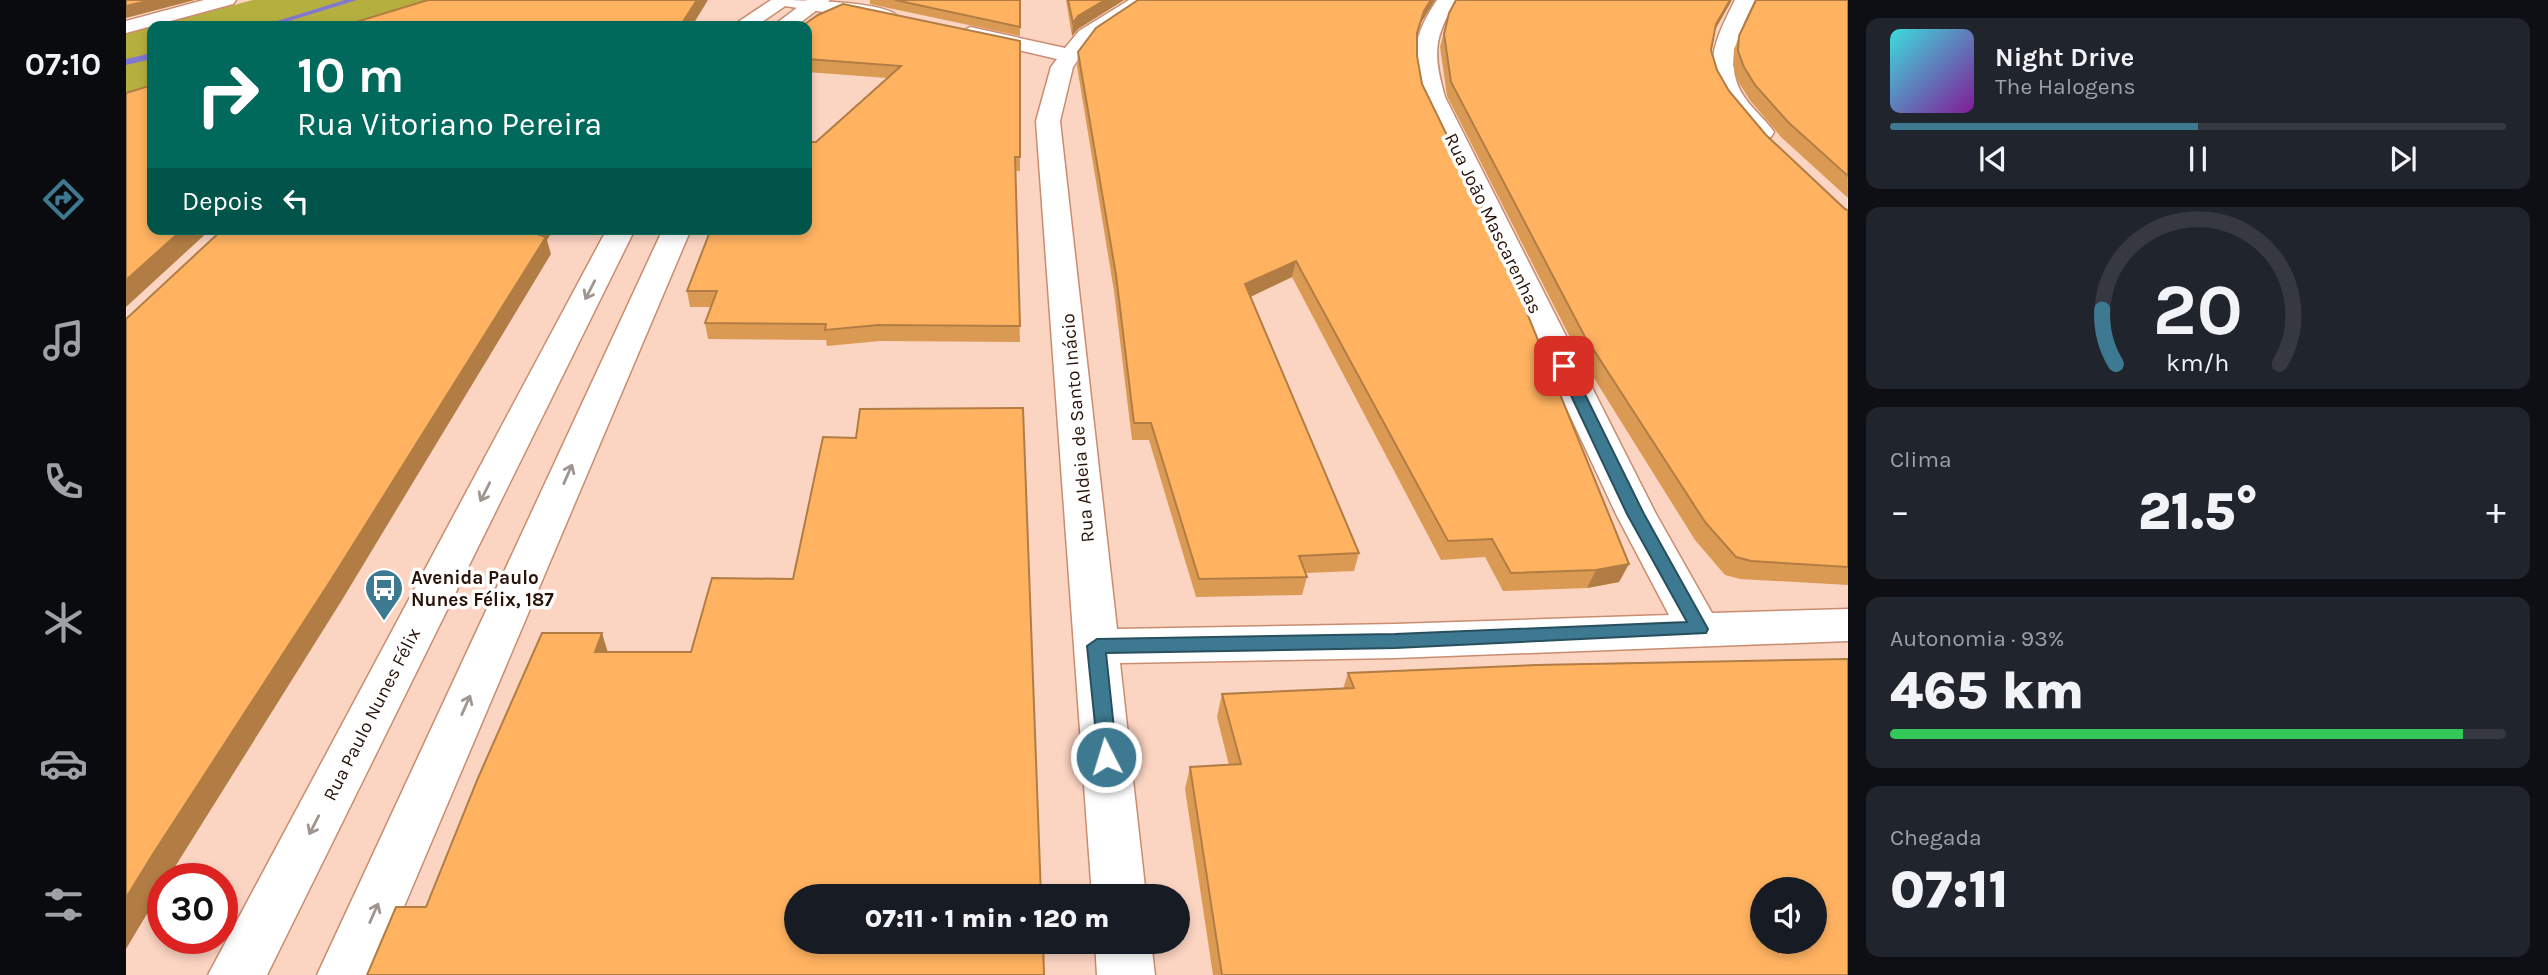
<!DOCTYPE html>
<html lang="pt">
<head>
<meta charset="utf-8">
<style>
	body { margin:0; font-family:Karla,sans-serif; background:#20242c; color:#f1f3f6; height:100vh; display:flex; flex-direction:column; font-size:26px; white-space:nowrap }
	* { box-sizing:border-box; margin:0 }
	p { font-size:23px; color:#9ea1a6 }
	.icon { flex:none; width:38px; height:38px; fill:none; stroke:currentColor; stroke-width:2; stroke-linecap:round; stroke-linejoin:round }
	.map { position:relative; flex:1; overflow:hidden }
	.drawer { display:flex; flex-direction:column; gap:18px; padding:18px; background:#0d0f14; width:700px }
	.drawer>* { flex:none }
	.hud { position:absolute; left:21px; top:21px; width:665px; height:214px; border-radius:14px; box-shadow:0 4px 10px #0003; background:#00695c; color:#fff; overflow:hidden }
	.fabs { position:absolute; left:1624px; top:877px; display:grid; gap:14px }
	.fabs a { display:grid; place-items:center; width:77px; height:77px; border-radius:50%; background:#171b24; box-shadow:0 4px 10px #0003; font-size:35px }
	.speed { position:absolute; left:21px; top:863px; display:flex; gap:14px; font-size:35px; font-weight:700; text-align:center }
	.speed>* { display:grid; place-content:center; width:91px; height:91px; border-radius:50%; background:#171b24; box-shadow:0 4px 10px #0003; line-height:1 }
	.speed .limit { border:10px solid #d22; background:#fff; color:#111 }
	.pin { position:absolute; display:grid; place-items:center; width:60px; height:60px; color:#fff; margin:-30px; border-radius:14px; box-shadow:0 4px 10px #0006 }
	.me { position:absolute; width:77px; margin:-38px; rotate:355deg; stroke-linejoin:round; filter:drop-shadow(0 0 5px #0008) }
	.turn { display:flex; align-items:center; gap:24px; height:147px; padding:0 35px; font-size:32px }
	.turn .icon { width:91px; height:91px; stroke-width:2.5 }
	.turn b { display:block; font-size:49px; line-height:60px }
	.then { display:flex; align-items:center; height:66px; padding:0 35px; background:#0003; gap:14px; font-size:26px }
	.big { font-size:52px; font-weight:800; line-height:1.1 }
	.drawer .widget { flex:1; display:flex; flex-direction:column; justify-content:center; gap:10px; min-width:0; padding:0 24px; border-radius:14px; background:#20242c }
	.drawer .dial { align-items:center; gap:0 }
	.dial svg { height:182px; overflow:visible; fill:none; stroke:#363941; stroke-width:7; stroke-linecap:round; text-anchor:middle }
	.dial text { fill:#f1f3f6; stroke:none }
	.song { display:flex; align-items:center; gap:21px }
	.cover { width:84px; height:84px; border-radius:10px; background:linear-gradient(135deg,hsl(180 70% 55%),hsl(290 70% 35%)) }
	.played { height:7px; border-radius:4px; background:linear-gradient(90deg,#3d7990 50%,#363941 50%) }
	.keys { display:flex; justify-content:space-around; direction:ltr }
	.heat { display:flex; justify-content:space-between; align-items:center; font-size:38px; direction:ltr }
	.charge { height:10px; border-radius:5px; background:linear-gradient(90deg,#34c759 93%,#363941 0) }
	.trip { position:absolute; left:658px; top:884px; width:406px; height:70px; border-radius:35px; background:#171b24; box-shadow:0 4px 10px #0003; font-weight:800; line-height:70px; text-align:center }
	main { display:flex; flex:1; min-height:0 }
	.tabs { display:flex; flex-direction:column; width:126px; justify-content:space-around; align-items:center; background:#090b0e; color:#9ea1a6 }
	.tabs .icon { width:49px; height:49px }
	.tabs .active { color:#3d7990 }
	.tabs b { font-size:32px; color:#f1f3f6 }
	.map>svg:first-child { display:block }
</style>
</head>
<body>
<main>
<nav class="tabs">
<b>07:10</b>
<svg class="icon active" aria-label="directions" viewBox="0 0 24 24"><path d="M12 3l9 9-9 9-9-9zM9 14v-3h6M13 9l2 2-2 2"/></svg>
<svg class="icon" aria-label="music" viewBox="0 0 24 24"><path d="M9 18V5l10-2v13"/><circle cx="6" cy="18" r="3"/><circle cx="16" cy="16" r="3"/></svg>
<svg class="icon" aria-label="phone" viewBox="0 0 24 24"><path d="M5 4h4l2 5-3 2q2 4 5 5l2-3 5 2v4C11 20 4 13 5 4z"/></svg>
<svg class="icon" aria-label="climate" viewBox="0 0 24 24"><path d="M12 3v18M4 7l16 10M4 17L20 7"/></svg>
<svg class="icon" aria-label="car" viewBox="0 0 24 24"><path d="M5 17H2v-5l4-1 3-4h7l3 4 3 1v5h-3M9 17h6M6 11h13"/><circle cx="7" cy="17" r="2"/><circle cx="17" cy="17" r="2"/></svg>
<svg class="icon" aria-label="filters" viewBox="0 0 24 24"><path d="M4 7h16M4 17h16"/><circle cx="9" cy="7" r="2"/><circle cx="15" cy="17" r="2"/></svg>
</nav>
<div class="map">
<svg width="1722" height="975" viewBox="0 0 1722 975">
	<rect width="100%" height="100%" fill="#fcd4c2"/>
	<g fill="#b5af3f">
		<path d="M127,0H303L217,26H29Z"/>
		<path d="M26,27V85L0,93V34Z"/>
	</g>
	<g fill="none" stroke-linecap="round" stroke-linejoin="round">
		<g fill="#8078d1" fill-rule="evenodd">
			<path d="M219,0H231L147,26H135Z"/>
			<path d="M26,53V59L0,65V59Z"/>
		</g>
		<defs>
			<g id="minor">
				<path d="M78,0H110L107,4L0,33V21Z"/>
				<path d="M649,0C671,0 759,1 771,16L761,22L659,6Z"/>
				<path d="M1003,0H1026L967,39L947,67L934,121L991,629L1269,624L1543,615L1490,514L1295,97C1285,55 1287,36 1311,0H1331C1307,37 1307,55 1319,97L1530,514L1586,613L1722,609V641L1269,658L994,663L1020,896H966L910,121L925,67L931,59L837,37L834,33L844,27L939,48L953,31Z"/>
				<path d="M1609,0H1629C1613,32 1596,66 1619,98C1628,111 1640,120 1648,132L1645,137C1629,141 1624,133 1614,122C1573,77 1584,49 1609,0Z"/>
				<path d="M969,942H1025L1029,975H971Z"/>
			</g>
			<g id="secondary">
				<path d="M645,0H668L630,26H606Z"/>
				<path d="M681,0H704L670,26H647Z"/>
				<path d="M481,229H509L141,975H82Z"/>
				<path d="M537,229H565L249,975H191Z"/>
			</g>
		</defs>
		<use href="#minor" stroke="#c98c70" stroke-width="3"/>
		<use href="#secondary" stroke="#c98c70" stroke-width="3"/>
		<use href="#minor" fill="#fff" fill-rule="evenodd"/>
		<use href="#secondary" fill="#fff" fill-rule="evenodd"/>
	</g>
	<g fill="#db9a53">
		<path d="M744,0H894V36L744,4Z"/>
		<path d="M940,0H998L952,29L946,36Z"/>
		<path d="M1630,0H1722V198L1655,137L1623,99L1612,81L1607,65L1608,49Z"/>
		<path d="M1323,13L1589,29L1585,50L1591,70L1603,91L1640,135L1719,209L1722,210V585L1614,579L1599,575L1569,540L1451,351L1321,96L1314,47Z"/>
		<path d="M1295,23L1291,35V56L1296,84L1389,275L1387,279L1503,564L1493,582L1461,588L1377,591L1359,557L1315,560L1166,277L1124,297L1233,553L1228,571L1180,573L1181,577L1176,595L1070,597L1023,440H1006L988,291L951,66L952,52Z"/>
		<path d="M681,26L894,41V171H889L894,342L754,341L701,346L700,340L582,339L579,323L585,307H564L561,291L690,142L761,78L681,72Z"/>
		<path d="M1222,673L1722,975H1087L1059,789L1064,767L1103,765L1091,717L1096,694L1217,689Z"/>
	</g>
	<g fill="#b27d44">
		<path d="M25,0H69L0,18V6Z"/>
		<path d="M571,0H582L566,26H554Z"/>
		<path d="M979,0H998L952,29L946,36L947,23L952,16Z"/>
		<path d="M1305,0H1309L1295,23L1288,46L1298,11Z"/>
		<path d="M1604,0H1606L1585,37L1590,24Z"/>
		<path d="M57,229H85L0,307V280Z"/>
		<path d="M411,229H428L421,240L425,254L216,600L42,878H37V887L0,949V898Z"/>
		<path d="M1170,261L1166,277L1116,301L1119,284Z"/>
		<path d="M1503,564L1493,582L1461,588L1470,570Z"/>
		<path d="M476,633L483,656L469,652Z"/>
	</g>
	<g fill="#ffb361" stroke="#b27d44" stroke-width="2" fill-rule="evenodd">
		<path d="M0,0H25L0,6Z"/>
		<path d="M302,0H571L554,26H217Z"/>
		<path d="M769,0H894V27Z"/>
		<path d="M942,0H979L952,16L947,23Z"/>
		<path d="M1012,0H1305L1298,11L1291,33V56L1296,84L1389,275L1386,276L1503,564L1470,570L1385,573L1366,539L1322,541L1170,261L1119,284L1233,553L1173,556L1181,577L1073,579L1025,423H1008L990,275L952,52L970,28Z"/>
		<path d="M1330,0H1604L1590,24L1585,50L1591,70L1603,91L1640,135L1719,209L1722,210V567L1625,561L1610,557L1579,522L1458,335L1325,82L1318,34L1323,13Z"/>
		<path d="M1630,0H1722V176L1662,122L1629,85L1618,67L1612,51L1613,36Z"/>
		<path d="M717,4L894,41V157H889L894,326L752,325L699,330L700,324L579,323L591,291H561L585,229H681V142H690L775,66L681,59V26H676L692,15Z"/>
		<path d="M26,85V229H57L0,280V93Z"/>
		<path d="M97,229H411L408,233L420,237L205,580L27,854L0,898V319Z"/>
		<path d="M897,408L915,896H670V942H917L918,975H241L270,907H300L352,778L416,633H476L469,652H565L586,578L667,579L697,437L730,438L734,409Z"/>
		<path d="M1722,659V975H1096L1064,767L1115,764L1096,694L1228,688L1222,673L1410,665ZM1636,889H1689V942H1636Z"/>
	</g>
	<defs><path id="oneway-shaft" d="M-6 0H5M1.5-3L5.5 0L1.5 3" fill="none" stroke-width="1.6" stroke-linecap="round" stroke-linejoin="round" transform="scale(1.75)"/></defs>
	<g stroke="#9f948f">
		<use href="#oneway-shaft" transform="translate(464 290) rotate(117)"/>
		<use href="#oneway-shaft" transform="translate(442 474) rotate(-66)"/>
		<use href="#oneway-shaft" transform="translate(359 492) rotate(117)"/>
		<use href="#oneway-shaft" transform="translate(340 705) rotate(-66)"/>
		<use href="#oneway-shaft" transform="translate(188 825) rotate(117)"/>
		<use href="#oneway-shaft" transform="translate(248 913) rotate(-66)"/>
	</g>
	<path fill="#3d7990" stroke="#284f5e" stroke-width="2" d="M1438,362L1445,366L1518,514L1582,629L1580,633L1269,648L980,653L991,757L988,763L980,765L973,763L961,646L971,639L1269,634L1561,622L1501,514L1431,366Z"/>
	<defs>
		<symbol id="bus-pin" viewBox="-11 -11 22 30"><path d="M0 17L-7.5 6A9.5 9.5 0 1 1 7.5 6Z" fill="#3d7990" stroke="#fff"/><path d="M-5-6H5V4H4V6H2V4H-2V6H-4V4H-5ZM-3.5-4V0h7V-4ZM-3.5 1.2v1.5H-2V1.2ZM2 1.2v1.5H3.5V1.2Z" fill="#fff"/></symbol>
	</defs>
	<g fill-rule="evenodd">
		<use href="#bus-pin" x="236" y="566" width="44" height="60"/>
	</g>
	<g text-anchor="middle" stroke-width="7" stroke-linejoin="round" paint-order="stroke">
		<g font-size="19" fill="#291207" stroke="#fff">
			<text transform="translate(1368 223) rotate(64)" y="7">Rua João Mascarenhas</text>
			<text transform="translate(951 428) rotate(-95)" y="7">Rua Aldeia de Santo Inácio</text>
			<text transform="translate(245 714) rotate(-63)" y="7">Rua Paulo Nunes Félix</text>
		</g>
		<g font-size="19" font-weight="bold" fill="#291207" stroke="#fff" text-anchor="start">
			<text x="285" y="584">Avenida Paulo<tspan x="285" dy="22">Nunes Félix, 187</tspan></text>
		</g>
	</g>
</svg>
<div class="fabs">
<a><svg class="icon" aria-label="sound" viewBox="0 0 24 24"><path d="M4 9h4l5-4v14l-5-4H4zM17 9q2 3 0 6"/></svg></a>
</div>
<div class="speed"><div class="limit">30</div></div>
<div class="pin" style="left:1438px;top:366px;background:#d93025"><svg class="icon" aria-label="arrive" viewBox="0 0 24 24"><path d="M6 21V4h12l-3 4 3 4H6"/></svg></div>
<svg class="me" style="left:980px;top:757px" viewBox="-20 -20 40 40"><circle r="17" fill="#3d7990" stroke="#fff" stroke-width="3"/><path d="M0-11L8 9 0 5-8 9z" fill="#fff"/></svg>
<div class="trip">07:11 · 1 min · 120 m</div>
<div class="hud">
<div class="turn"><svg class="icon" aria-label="right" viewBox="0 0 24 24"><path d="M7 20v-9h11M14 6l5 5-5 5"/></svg><div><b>10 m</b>Rua Vitoriano Pereira</div></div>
<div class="then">Depois<svg class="icon" aria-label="left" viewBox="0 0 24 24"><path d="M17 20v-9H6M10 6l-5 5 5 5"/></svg></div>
</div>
</div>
<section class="drawer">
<div class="widget">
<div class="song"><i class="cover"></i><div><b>Night Drive</b><p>The Halogens</p></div></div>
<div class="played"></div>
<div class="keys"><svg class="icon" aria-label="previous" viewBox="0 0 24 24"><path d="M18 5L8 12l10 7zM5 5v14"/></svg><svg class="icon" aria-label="pause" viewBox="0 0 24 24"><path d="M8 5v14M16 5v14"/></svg><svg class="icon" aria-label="next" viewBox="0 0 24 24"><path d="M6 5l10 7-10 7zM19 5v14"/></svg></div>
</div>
<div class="widget dial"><svg viewBox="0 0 100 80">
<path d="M14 69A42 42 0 1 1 86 69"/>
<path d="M14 69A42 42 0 0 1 8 45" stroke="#3d7990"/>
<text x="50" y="56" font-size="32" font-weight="700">20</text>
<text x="50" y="72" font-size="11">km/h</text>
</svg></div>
<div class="widget"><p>Clima</p>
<div class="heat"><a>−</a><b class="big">21.5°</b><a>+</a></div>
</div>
<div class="widget"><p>Autonomia · 93%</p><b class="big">465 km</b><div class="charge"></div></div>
<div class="widget"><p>Chegada</p><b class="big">07:11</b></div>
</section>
</main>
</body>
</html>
